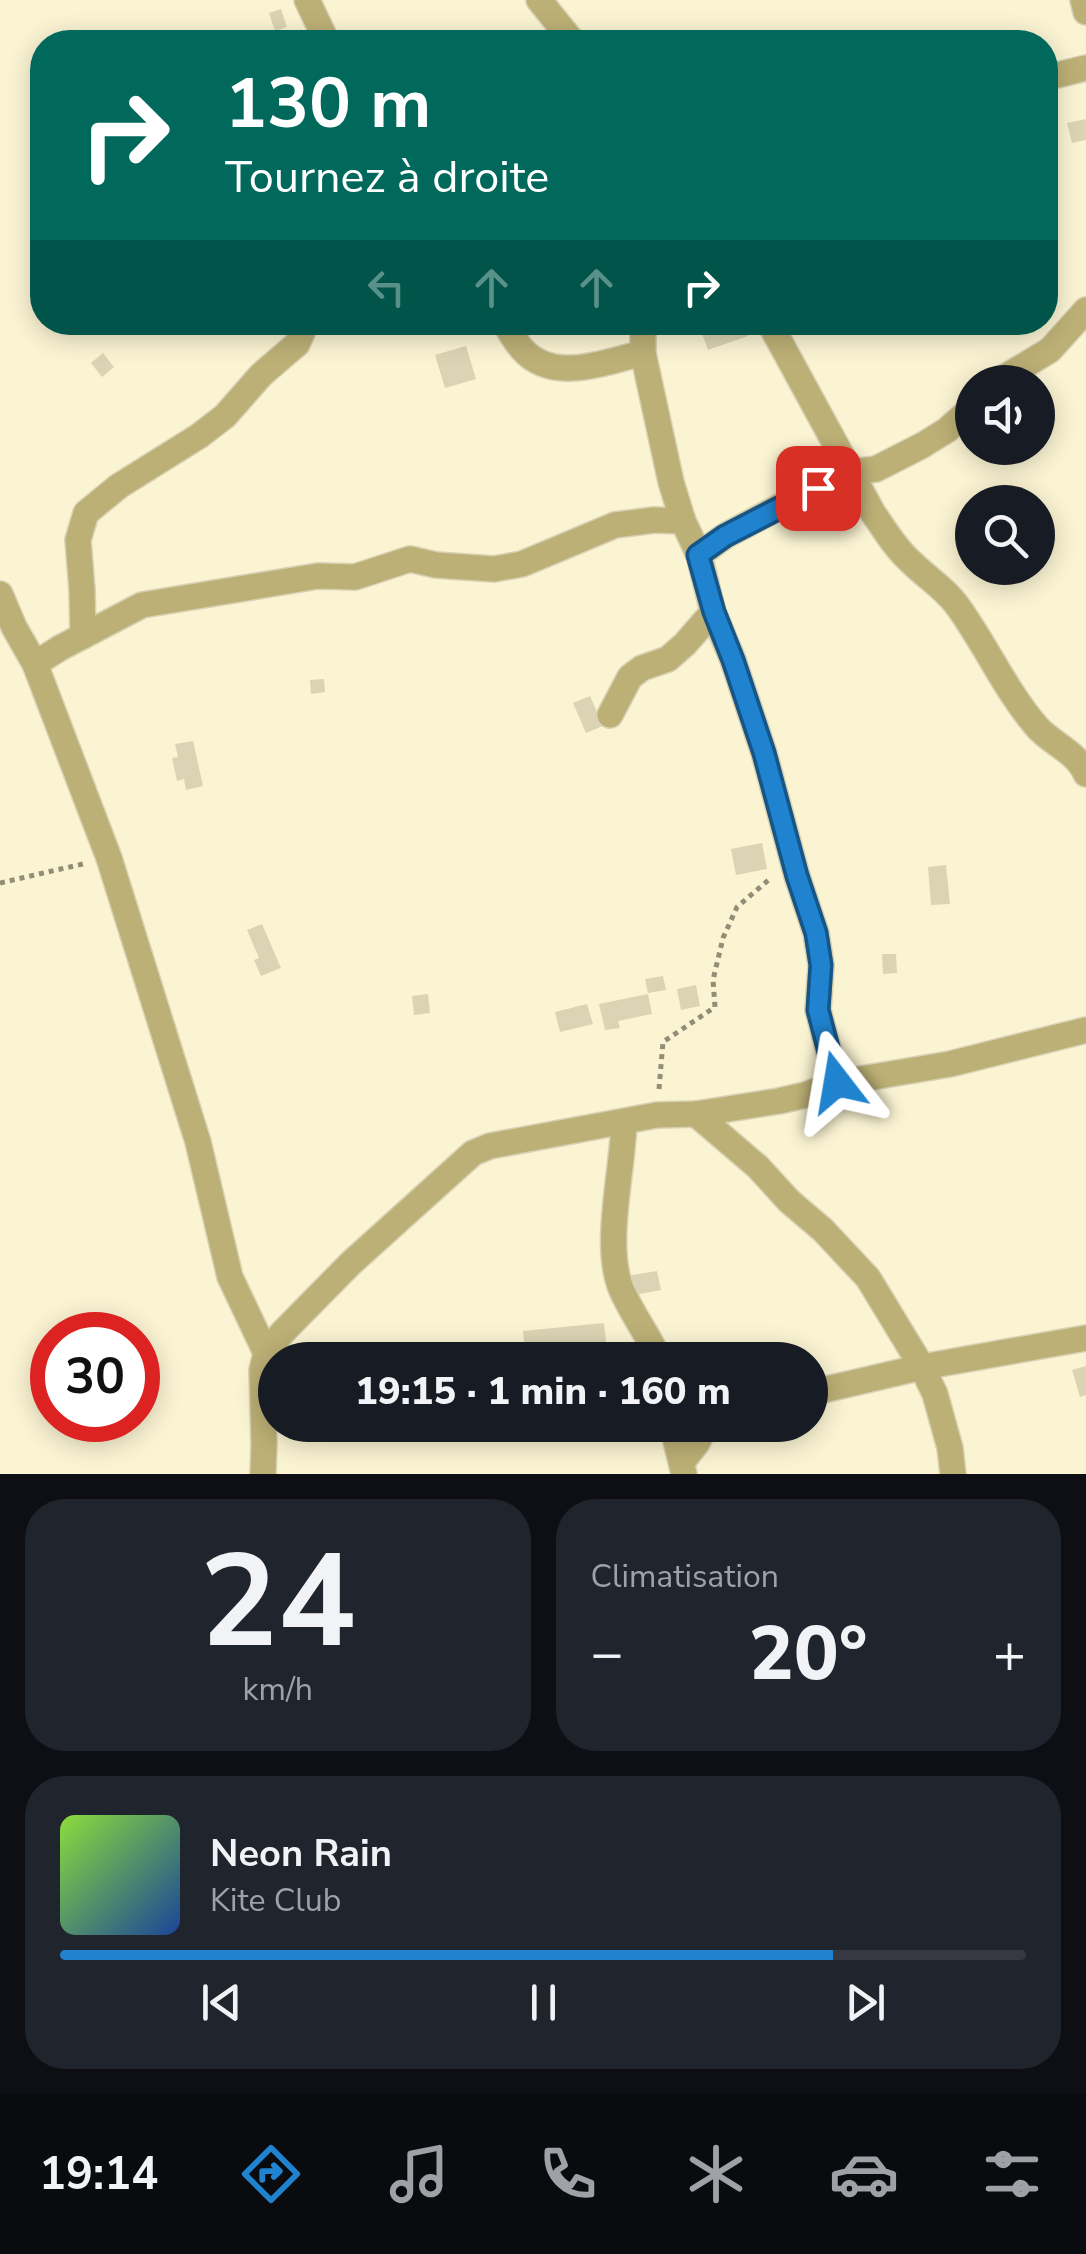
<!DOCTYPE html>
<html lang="fr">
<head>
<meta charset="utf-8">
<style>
	body { margin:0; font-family:"Nunito Sans",sans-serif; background:#20242c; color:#f1f3f6; height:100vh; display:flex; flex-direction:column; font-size:38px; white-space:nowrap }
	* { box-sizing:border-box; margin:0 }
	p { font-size:32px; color:#9ea1a6 }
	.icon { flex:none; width:55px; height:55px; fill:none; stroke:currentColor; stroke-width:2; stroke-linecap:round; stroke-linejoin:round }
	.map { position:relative; height:1474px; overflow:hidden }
	.side { display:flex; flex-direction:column; gap:25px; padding:25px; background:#0d0f14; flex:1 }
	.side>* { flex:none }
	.top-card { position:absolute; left:30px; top:30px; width:1028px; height:305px; border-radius:40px; box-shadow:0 5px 25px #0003; background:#00695c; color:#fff; overflow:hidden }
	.fabs { position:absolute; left:955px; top:365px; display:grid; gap:20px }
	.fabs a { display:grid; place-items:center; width:100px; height:100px; border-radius:50%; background:#171b24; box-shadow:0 5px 25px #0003; font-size:50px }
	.speed { position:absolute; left:30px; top:1312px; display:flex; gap:20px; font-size:50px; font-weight:700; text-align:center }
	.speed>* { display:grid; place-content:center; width:130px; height:130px; border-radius:50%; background:#171b24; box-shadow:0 5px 25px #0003; line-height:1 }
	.speed .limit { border:15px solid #d22; background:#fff; color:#111 }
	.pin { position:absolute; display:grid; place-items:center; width:85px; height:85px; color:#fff; margin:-42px; border-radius:20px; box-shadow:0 5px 15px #0006 }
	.me { position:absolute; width:110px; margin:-55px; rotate:346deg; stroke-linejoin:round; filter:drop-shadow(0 0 8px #0008) }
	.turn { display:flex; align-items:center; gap:35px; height:210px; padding:0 30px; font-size:45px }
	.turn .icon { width:130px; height:130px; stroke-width:2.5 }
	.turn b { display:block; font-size:70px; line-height:85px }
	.lanes { display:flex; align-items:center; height:95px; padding:0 30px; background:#0003; justify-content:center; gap:50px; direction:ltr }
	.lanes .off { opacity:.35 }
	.big { font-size:75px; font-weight:800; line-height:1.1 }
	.side .tile { flex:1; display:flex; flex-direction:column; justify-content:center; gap:15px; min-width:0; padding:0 35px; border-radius:40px; background:#20242c }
	.side .dial { align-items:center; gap:0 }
	.dial b { font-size:130px; line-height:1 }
	.song { display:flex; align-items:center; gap:30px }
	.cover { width:120px; height:120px; border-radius:15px; background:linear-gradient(135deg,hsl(90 70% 55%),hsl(220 70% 35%)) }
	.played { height:10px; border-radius:5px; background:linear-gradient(90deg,#2083cf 80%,#363941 80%) }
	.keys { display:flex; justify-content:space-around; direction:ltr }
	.heat { display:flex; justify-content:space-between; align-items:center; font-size:55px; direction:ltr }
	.side .tiles { flex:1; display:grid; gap:25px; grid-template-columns:1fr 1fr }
	.tile:last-child { grid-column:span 2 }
	.trip { position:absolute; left:258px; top:1342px; width:570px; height:100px; border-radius:50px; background:#171b24; box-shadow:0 5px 25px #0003; font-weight:800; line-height:100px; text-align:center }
	.dock { display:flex; height:160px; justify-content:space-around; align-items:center; background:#090b0e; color:#9ea1a6 }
	.dock .icon { width:70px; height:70px }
	.dock .selected { color:#2083cf }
	.dock b { font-size:45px; color:#f1f3f6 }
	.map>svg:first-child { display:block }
</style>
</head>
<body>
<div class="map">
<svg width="1086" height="1474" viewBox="0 0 1086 1474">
	<rect width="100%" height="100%" fill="#fbf4d3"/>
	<g fill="#dbd4b4">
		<path d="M281,9L287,27L275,31L269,13Z"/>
		<path d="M1086,119V140L1072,143L1067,123Z"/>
		<path d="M716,322H744L748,336L708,350L700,328Z"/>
		<path d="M466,346L476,379L445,388L435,355Z"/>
		<path d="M103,353L114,367L102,377L91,363Z"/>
		<path d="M848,498L858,518L830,531L820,512Z"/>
		<path d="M324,679L325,692L311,694L310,680Z"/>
		<path d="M590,696L603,726L586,733L573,703Z"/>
		<path d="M193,741L203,786L186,790L184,779L177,781L172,758L178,757L175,744Z"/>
		<path d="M762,843L767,869L736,875L731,849Z"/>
		<path d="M946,865L950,904L931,905L928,867Z"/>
		<path d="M262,924L281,968L261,976L254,960L259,958L247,930Z"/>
		<path d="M882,954H896L897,973L883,974Z"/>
		<path d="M663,976L666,990L648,993L645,979Z"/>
		<path d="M696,985L700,1006L681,1010L677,989Z"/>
		<path d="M428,994L430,1013L414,1015L412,996Z"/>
		<path d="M648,994L652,1014L618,1021L620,1028L605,1030L599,1004Z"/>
		<path d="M587,1004L593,1024L560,1032L555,1012Z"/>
		<path d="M657,1271L661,1290L629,1296L626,1276Z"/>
		<path d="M604,1323L608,1360H526L523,1331Z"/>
		<path d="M1086,1366V1395L1080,1397L1072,1370Z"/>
	</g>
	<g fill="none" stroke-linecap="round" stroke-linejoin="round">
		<defs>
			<g id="street">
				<path d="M307,0L327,42"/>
				<path d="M539,0L573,42"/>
				<path d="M1083,0L1086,12"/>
				<path d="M1045,78L1086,68"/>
				<path d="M504,322C510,331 515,341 522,349C553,384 605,362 643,353L671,482L683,521L699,555"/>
				<path d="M769,322L873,513C885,530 895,548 911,562C926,577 943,587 956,604C985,643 1005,690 1037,727C1052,744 1077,752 1086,774"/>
				<path d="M643,353V322"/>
				<path d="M997,382L1050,350L1086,310"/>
				<path d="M0,594L14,627L35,664L109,858L198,1142L230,1277L266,1353"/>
				<path d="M83,636L82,590L78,540L86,513L119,486L199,436L225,416L261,375L297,344L307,322"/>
				<path d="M35,664L60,648L142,605L318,576L355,577L410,559L436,565L494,569L522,564L615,525L654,520L683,521"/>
				<path d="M610,715L630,677L642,668L668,659L685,644L713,612"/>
				<path d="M837,1083L818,1010L821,965L816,933L797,876L764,753L733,660L713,612L699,555L725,536L783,505L852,472L876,469L923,445L947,430L972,408"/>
				<path d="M696,1114L758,1167L789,1201L823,1230L868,1278L922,1367L935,1394L950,1448L953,1474"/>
				<path d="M624,1122C623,1169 604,1242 620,1286C628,1307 644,1329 654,1349L657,1360"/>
				<path d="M810,1393L922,1367L1086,1338"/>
				<path d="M672,1425L684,1474"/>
				<path d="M682,1462L697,1443L706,1425"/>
				<path d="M263,1474L264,1445L262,1370L266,1353L282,1333L351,1263L473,1153L490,1146L657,1115L696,1114L779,1101L805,1095L837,1083L950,1064L1086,1030"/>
			</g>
		</defs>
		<use href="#street" stroke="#d8d2b5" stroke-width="28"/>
		<g stroke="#928d77" stroke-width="5" stroke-dasharray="5 5" stroke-linecap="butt">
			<path d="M0,883L87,863"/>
			<path d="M659,1089L663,1042L715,1007L713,980L723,938L737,907L771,878"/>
		</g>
		<use href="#street" stroke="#bdb076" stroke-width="25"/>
	</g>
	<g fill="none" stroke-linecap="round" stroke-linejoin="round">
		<defs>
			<path id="route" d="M818,488L725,536L698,555L714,612L733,660L764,753L797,876L816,933L821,965L818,1010L837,1082"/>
		</defs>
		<use href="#route" stroke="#155587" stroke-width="25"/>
		<use href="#route" stroke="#2083cf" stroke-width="18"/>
	</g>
</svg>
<div class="fabs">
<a><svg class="icon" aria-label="sound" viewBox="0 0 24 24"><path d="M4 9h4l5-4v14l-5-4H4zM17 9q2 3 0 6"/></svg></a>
<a><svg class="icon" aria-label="search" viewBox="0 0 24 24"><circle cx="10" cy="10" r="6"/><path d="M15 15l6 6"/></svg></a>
</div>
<div class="speed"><div class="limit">30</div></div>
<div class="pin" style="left:818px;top:488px;background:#d93025"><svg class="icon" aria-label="arrive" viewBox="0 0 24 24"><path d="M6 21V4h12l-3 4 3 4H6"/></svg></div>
<svg class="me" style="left:837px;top:1082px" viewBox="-20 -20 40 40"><path d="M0-17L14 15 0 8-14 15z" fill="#2083cf" stroke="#fff" stroke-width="4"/></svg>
<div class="trip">19:15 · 1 min · 160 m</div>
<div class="top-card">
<div class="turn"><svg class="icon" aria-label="right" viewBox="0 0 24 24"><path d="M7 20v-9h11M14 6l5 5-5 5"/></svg><div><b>130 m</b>Tournez à droite</div></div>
<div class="lanes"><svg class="icon off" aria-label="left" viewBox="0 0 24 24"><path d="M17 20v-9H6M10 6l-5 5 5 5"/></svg><svg class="icon off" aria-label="ahead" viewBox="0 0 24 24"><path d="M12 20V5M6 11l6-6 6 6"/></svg><svg class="icon off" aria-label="ahead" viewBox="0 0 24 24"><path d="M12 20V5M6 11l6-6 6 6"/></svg><svg class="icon" aria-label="right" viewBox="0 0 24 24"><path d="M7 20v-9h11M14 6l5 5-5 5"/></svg></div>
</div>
</div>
<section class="side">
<div class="tiles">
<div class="tile dial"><b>24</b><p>km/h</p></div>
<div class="tile"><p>Climatisation</p>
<div class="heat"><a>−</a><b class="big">20°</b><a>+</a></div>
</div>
<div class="tile">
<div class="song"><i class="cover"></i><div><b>Neon Rain</b><p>Kite Club</p></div></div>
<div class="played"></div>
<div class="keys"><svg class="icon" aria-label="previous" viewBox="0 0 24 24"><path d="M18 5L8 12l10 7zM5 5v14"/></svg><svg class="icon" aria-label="pause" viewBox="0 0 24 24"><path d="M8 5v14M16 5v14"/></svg><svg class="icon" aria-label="next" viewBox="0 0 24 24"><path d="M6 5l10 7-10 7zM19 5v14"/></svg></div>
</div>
</div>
</section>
<nav class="dock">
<b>19:14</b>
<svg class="icon selected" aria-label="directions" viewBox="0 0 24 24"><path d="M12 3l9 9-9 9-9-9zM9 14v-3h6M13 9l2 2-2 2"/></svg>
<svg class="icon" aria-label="music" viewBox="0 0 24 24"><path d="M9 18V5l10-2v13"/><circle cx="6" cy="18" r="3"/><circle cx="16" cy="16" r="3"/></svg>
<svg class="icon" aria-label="phone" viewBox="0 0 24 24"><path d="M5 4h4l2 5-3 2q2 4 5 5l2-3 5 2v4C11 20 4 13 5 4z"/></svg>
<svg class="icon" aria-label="climate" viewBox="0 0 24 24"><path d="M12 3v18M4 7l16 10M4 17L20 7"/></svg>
<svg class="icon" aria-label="car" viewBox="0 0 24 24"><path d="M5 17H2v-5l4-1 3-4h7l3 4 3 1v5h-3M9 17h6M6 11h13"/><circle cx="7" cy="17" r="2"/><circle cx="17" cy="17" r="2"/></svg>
<svg class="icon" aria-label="filters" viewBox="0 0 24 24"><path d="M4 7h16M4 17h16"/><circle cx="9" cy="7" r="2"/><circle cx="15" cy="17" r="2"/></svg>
</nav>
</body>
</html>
